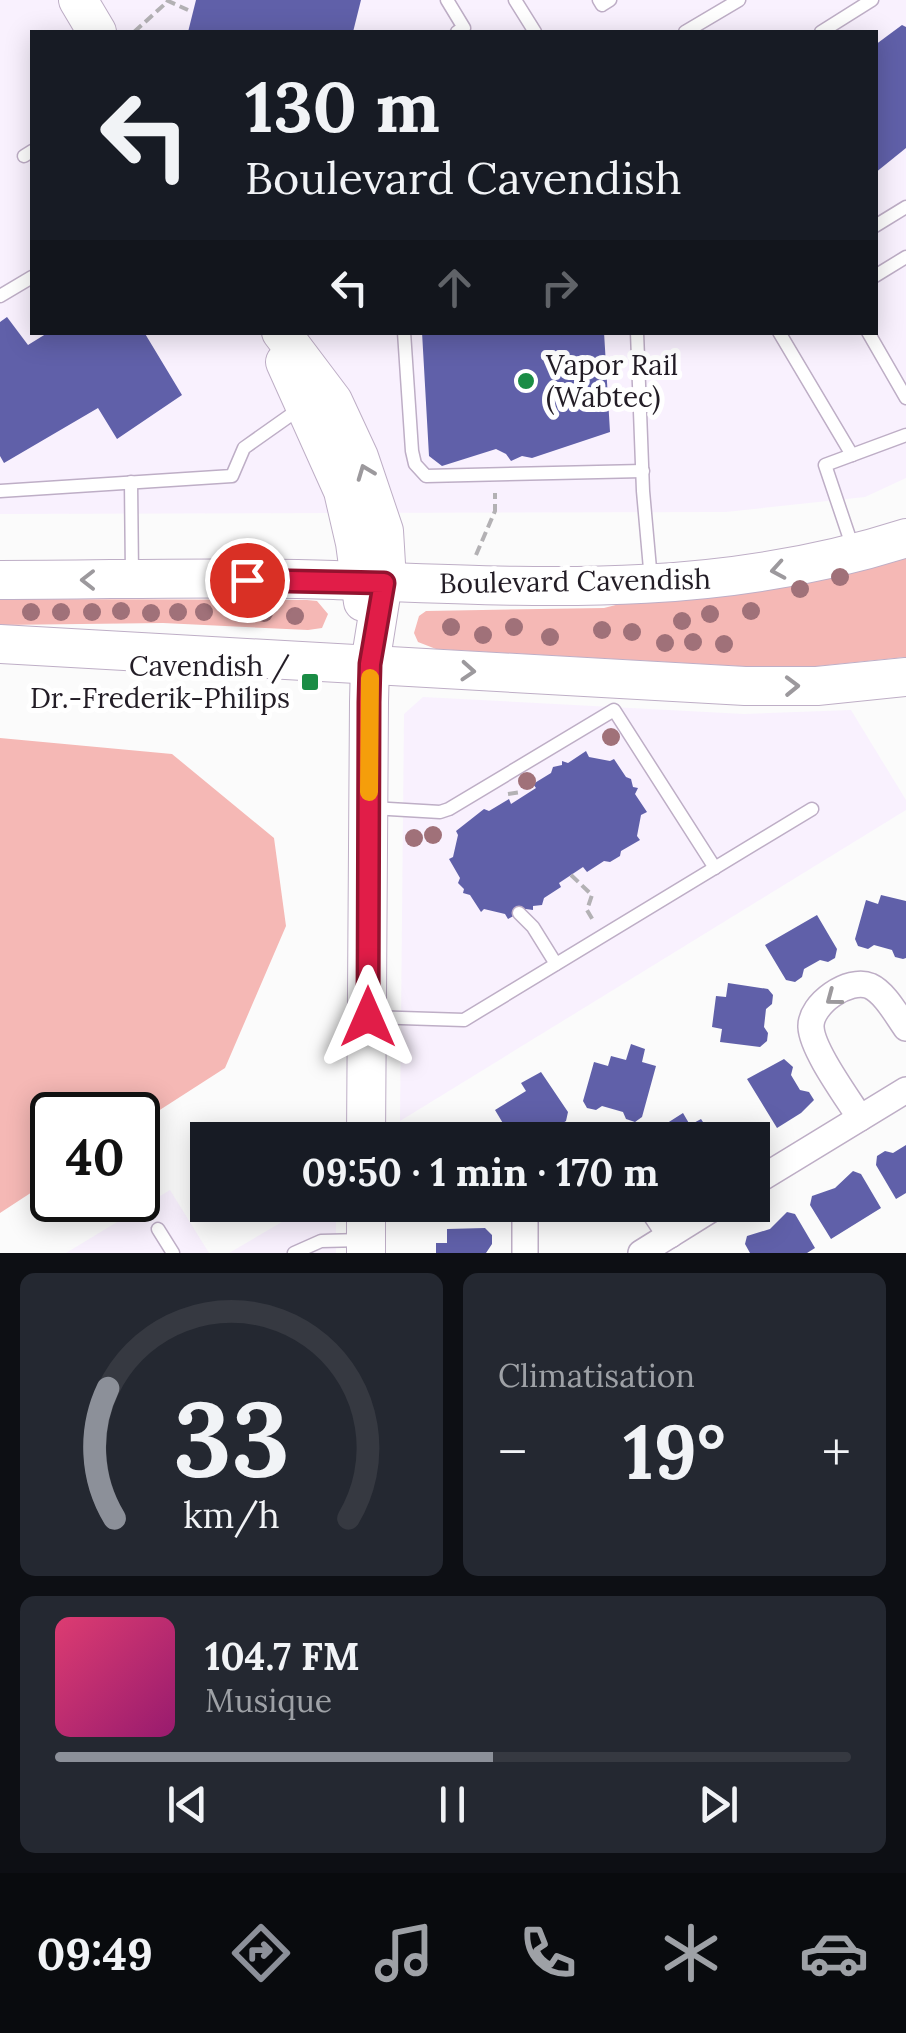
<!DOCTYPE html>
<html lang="fr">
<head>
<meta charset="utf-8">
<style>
	body { margin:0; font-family:Lora,serif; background:#242831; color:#f1f3f6; height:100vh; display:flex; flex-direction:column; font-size:38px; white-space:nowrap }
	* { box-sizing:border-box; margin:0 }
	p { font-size:32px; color:#9ea1a6 }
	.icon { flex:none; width:55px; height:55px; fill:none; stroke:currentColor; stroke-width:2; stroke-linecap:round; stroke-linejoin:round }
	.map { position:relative; height:1253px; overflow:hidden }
	.side { display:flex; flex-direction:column; gap:20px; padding:20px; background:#0d0f14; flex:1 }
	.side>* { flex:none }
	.guide { position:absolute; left:30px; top:30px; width:848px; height:305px; border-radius:0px; box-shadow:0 5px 25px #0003; background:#171b24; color:#f1f3f6; overflow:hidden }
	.speed { position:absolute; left:30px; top:1092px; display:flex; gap:20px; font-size:50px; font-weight:700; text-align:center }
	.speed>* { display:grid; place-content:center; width:130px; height:130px; border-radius:50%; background:#171b24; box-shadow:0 5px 25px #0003; line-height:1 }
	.speed .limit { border:5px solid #111; border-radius:15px; background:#fff; color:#111 }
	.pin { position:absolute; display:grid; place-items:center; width:85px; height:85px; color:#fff; margin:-42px; border:5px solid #fff; border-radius:50%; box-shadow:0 2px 10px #0007 }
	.me { position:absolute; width:110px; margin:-55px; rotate:0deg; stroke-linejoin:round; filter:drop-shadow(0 0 8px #0008) }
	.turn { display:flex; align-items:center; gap:35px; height:210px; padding:0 50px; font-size:45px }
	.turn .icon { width:130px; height:130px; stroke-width:2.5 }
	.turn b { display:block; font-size:70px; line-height:85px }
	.lanes { display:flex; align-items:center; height:95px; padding:0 50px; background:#0003; justify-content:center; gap:50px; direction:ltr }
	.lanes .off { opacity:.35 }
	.big { font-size:75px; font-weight:700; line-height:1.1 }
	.side .tile { flex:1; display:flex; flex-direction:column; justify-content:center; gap:15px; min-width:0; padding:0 35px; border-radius:15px; background:#242831 }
	.side .dial { align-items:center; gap:0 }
	.dial svg { height:260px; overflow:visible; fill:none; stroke:#363941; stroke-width:7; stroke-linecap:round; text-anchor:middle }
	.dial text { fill:#f1f3f6; stroke:none }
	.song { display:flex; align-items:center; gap:30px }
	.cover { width:120px; height:120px; border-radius:15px; background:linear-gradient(135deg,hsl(340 70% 55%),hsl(320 70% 35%)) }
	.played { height:10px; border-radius:5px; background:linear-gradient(90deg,#8c9099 55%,#363941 55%) }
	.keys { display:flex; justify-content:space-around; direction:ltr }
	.heat { display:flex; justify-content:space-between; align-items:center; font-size:55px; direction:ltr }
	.side .tiles { flex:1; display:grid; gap:20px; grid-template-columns:1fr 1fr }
	.tile:last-child { grid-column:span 2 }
	.trip { position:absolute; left:190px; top:1122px; width:580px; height:100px; border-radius:0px; background:#171b24; box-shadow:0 5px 25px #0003; font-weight:700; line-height:100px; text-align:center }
	.tab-bar { display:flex; height:160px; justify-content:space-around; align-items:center; background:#090b0e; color:#9ea1a6 }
	.tab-bar .icon { width:70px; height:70px }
	.tab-bar .selected { color:#8c9099 }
	.tab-bar b { font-size:45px; color:#f1f3f6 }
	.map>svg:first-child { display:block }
</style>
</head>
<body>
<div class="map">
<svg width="906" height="1253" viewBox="0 0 906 1253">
	<rect width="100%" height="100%" fill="#fbfbfb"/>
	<g fill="#f9f1fe" fill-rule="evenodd">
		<path d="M0,0H906V478L865,497L726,512L0,514ZM32,32H875V332H32Z"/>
		<path d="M423,697L744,714L851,710L906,800V810L400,1121L404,714Z"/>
		<path d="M170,1190L209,1253H66Z"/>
		<path d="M311,1205H336V1253H229Z"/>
	</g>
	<g fill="#f5b8b5">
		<path d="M906,550V657L790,669L436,649L418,642L414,633L419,616L426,611L604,608L647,597Z"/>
		<path d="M0,599L307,600L317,601L328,614L322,628L308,630L163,623L0,625Z"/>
		<path d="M0,738L172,754L274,838L286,926L225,1068L138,1124V1115H52V1179L0,1213Z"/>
	</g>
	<g fill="#6060a9">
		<path d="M196,0H361L353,32H188Z"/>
		<path d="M902,25L906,27V148L875,173V45Z"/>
		<path d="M7,317L28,345L49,332H144L182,395L117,439L98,408L4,463L0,456V322Z"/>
		<path d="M422,332H604L610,432L532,458L522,456L511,461L506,454L496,449L442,466L429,456Z"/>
		<path d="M586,751L589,757L610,761L614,759L626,777L631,779L633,787L638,788L635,794L647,812L641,815L637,836L640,840L621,851L620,856L610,862L604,861L587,872L583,867L559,883L561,887L544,898L542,905L533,906V910L526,909L508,919L505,914L484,909L481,912L470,895L463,893L464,889L458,883L460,878L449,859L453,857L458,835L456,831L484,809L489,811L509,799L511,804L536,788L533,784L551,773L553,767L562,765V761L568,763Z"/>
		<path d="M881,895L906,901V958L903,959L895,957L892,950L874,945L868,949L858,946L855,939L866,900L878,904Z"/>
		<path d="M817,915L837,949L835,958L828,962L820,960L804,969L802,977L795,982L786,980L765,945Z"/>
		<path d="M728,983L768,989L773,995L772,1004L766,1009L764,1027L768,1033L767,1041L760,1047L720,1042L722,1029L712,1027L716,996L726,997Z"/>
		<path d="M631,1044L645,1049L642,1062L656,1066L642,1117L635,1122L626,1119L623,1112L602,1106L596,1110L587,1108L583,1101L594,1062L608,1066L611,1056L626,1060Z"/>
		<path d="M784,1059L793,1067L791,1075L800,1090L809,1092L814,1100L801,1113L777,1128L747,1079Z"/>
		<path d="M541,1072L568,1112L566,1121L558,1126L551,1123L534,1133L532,1140H513L495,1110L526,1091L521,1083Z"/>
		<path d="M683,1113L690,1125L701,1119L715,1140H647L650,1134Z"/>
		<path d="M906,1145V1193L896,1199L876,1165L877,1156L885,1151L893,1153Z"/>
		<path d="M853,1171L861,1174L881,1208L831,1239L810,1205L812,1196L835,1188Z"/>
		<path d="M787,1212L795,1214L815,1248L807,1253H750L745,1244L747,1236L770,1229Z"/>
		<path d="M485,1228L492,1235V1244L486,1253H436V1243H447V1229Z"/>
	</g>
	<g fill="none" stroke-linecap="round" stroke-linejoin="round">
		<defs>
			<g id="lane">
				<path d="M447,0L464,28L457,32"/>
				<path d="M515,0L535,32"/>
				<path d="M599,0L602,5L610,0"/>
				<path d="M685,32L739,0"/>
				<path d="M821,32L872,0"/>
				<path d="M24,156L32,151"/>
				<path d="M875,226L906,207"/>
				<path d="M875,276L906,257"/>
				<path d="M0,296L32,277"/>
				<path d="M404,332L412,451L415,464L426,476L643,471"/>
				<path d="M637,332L643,491L651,580"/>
				<path d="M779,332L852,455"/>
				<path d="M868,332L906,398"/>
				<path d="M131,482L132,575"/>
				<path d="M0,491L232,476L244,448L302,407"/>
				<path d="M854,551L825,465L906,435"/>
				<path d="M372,808L440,812L449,809L614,710L715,868"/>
				<path d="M519,913L533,927L556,964"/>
				<path d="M370,1017L464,1020L812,809"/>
				<path d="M158,1229L173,1253"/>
				<path d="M294,1253L321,1241L363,1240"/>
			</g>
			<g id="street">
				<path d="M860,1118C847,1097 812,1050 811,1027C810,1004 849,977 870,986C885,993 896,1014 906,1028"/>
				<path d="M752,1184L906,1090"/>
				<path d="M525,1205V1253"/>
				<path d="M650,1205L670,1235"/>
				<path d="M641,1253L718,1205"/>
			</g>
			<g id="secondary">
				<path d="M78,0L97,32"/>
				<path d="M281,332L333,401L359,457L384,531L386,564L370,664L369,702L366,1140"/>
				<path d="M285,362L343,491L355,543L363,602"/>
				<path d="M0,580C111,580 223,576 334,580C533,587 713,600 906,538"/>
				<path d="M0,644L745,686H817L906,677"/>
				<path d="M366,1253V1205"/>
			</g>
		</defs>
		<use href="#lane" stroke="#beaec6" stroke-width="15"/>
		<use href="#street" stroke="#beaec6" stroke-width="28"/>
		<use href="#secondary" stroke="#beaec6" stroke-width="40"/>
		<g stroke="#b3b1b4" stroke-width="4" stroke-dasharray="10 5" stroke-linecap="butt">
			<path d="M166,0L188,10"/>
			<path d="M134,32L166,3"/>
			<path d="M476,555L495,511V493"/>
			<path d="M508,794L522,792"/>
			<path d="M571,875L592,895L587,910L594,922"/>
		</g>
		<use href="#lane" stroke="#fff" stroke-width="12"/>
		<use href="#street" stroke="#fff" stroke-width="25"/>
		<use href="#secondary" stroke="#fff" stroke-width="38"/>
	</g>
	<g fill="#a07179">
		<circle cx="840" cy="577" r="9"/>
		<circle cx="800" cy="589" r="9"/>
		<circle cx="121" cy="611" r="9"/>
		<circle cx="751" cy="611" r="9"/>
		<circle cx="31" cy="612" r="9"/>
		<circle cx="61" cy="612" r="9"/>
		<circle cx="92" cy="612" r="9"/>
		<circle cx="178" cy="612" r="9"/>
		<circle cx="204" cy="612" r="9"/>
		<circle cx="151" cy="613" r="9"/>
		<circle cx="239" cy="613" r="9"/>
		<circle cx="264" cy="613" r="9"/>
		<circle cx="710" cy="614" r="9"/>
		<circle cx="295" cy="616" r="9"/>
		<circle cx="682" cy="621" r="9"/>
		<circle cx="451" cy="627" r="9"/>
		<circle cx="514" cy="627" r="9"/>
		<circle cx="602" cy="630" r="9"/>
		<circle cx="632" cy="632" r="9"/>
		<circle cx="483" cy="635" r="9"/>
		<circle cx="550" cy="637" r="9"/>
		<circle cx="693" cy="642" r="9"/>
		<circle cx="665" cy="643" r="9"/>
		<circle cx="724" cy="644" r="9"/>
		<circle cx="611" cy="737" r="9"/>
		<circle cx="527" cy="781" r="9"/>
		<circle cx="433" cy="835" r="9"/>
		<circle cx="414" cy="838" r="9"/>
	</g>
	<defs><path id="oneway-chevron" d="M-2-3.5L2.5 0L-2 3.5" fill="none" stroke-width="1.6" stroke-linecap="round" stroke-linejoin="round" transform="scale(2.5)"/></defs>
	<g stroke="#9c999d">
		<use href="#oneway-chevron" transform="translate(365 472) rotate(-111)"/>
		<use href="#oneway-chevron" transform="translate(778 570) rotate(170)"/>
		<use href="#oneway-chevron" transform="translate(88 580) rotate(-180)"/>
		<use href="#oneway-chevron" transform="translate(468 671) rotate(4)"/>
		<use href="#oneway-chevron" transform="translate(792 686) rotate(-1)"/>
		<use href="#oneway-chevron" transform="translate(833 998) rotate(143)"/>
	</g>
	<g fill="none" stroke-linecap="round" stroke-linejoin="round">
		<defs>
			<path id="route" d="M247,580L384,583L370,664L369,702L368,1017"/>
		</defs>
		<use href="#route" stroke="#92132f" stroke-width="25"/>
		<use href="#route" stroke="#e11d48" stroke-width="18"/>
		<path stroke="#f59e0b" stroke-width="18" d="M369,792L370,678"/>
	</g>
	<g fill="#1a8c45" stroke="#fff" stroke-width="4">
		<circle cx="526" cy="381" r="10"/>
		<rect x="300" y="672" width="20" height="20" rx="5"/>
	</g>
	<g text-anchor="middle" stroke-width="10" stroke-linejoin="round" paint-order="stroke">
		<g font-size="28" fill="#231d26" stroke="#fff" text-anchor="start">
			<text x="546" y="375">Vapor Rail<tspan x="546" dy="32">(Wabtec)</tspan></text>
			<text x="290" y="676" text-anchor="end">Cavendish /<tspan x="290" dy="32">Dr.-Frederik-Philips</tspan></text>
		</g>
		<g font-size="28" fill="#231d26" stroke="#fff">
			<text transform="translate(575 581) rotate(-1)" y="10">Boulevard Cavendish</text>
		</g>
	</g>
</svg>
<div class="speed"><div class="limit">40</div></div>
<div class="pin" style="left:247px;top:580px;background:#d93025"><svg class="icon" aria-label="arrive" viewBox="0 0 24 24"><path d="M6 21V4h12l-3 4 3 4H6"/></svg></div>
<svg class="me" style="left:368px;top:1017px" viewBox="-20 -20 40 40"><path d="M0-17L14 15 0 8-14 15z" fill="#e11d48" stroke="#fff" stroke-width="4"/></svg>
<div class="trip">09:50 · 1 min · 170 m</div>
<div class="guide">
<div class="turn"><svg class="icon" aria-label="left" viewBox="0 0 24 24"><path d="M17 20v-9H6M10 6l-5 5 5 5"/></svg><div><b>130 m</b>Boulevard Cavendish</div></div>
<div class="lanes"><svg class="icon" aria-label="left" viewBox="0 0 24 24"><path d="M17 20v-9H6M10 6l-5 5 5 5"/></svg><svg class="icon off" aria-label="ahead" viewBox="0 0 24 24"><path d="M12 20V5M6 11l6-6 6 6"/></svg><svg class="icon off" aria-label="right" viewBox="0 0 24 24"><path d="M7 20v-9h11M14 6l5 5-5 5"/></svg></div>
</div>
</div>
<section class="side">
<div class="tiles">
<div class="tile dial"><svg viewBox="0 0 100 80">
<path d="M14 69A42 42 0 1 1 86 69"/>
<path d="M14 69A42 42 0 0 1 12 29" stroke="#8c9099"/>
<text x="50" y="56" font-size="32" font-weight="700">33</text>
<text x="50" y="72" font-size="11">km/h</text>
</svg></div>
<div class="tile"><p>Climatisation</p>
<div class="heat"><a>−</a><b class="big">19°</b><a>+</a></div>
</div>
<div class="tile">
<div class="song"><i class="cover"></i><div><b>104.7 FM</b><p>Musique</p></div></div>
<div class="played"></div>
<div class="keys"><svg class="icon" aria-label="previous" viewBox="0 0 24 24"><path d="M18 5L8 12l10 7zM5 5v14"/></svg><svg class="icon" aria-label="pause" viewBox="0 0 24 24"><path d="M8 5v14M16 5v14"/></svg><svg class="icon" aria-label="next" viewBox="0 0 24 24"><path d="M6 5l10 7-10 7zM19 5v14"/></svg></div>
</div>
</div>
</section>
<nav class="tab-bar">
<b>09:49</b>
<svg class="icon selected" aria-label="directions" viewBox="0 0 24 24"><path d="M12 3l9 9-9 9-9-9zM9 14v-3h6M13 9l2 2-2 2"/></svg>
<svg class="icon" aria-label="music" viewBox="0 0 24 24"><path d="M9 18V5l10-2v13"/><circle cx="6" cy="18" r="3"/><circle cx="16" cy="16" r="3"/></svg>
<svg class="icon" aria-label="phone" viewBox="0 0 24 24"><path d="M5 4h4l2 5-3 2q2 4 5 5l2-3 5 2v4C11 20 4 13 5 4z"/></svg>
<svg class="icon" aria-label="climate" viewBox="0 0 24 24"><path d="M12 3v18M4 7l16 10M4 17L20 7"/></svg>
<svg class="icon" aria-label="car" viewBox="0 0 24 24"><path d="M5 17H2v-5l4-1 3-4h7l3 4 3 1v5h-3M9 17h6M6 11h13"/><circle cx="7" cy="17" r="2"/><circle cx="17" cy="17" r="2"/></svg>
</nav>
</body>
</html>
